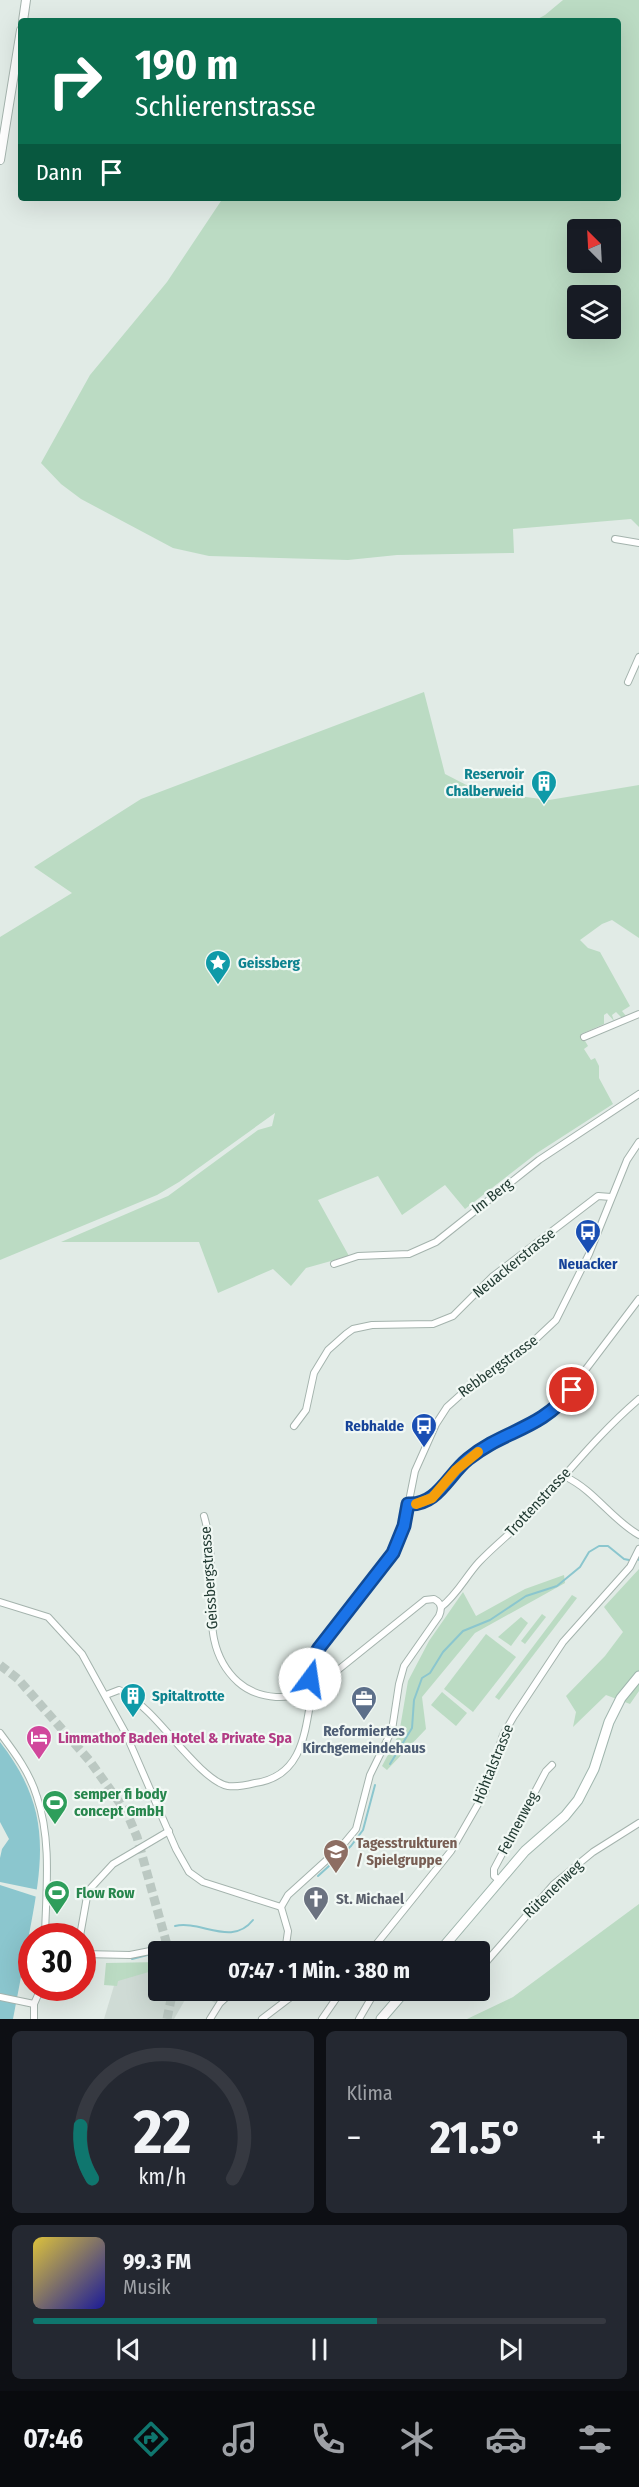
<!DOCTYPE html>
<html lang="de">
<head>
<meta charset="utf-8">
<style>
	body { margin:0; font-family:"Fira Sans Condensed",sans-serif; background:#242831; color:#f1f3f6; height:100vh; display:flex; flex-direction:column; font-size:22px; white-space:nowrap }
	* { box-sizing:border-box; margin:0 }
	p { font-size:20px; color:#9ea1a6 }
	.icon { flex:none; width:33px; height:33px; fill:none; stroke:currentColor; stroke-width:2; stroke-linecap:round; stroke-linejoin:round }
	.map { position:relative; height:2019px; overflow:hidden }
	.panel { display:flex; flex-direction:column; gap:12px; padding:12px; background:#0d0f14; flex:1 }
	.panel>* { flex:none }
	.top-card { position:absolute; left:18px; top:18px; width:603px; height:183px; border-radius:6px; box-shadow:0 6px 24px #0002; background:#0b6e4f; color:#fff; overflow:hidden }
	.needle { width:39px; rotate:336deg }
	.fabs { position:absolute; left:567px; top:219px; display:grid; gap:12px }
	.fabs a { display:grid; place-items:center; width:54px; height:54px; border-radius:6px; background:#171b24; box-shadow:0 6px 24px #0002; font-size:30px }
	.speed { position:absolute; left:18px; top:1923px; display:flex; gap:12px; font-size:30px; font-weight:700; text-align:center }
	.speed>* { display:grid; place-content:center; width:78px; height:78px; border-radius:50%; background:#171b24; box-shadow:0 6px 24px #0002; line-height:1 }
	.speed .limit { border:9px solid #d22; background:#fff; color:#111 }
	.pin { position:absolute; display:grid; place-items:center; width:51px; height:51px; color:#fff; margin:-26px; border:3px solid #fff; border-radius:50%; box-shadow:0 2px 6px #0007 }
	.me { position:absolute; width:66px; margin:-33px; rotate:14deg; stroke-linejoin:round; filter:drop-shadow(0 0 4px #0008) }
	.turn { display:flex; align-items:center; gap:21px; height:126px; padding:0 18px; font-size:27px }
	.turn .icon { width:78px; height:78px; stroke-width:2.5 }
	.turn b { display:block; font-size:42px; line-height:51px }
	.then { display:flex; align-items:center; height:57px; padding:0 18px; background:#0003; gap:12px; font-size:22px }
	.big { font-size:45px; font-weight:700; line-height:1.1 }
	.panel .widget { flex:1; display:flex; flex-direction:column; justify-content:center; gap:9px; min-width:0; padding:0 21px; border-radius:9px; background:#242831 }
	.panel .dial { align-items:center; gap:0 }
	.dial svg { height:156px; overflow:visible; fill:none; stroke:#363941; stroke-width:7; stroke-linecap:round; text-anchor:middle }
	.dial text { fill:#f1f3f6; stroke:none }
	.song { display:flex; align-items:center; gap:18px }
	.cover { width:72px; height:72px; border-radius:9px; background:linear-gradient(135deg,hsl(50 70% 55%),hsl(240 70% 35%)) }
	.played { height:6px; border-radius:3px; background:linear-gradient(90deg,#0f766e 60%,#363941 60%) }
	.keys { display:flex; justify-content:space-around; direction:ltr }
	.heat { display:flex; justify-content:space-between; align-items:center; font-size:33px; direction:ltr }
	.panel .tiles { flex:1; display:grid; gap:12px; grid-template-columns:1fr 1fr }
	.widget:last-child { grid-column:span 2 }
	.trip { position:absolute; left:148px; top:1941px; width:342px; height:60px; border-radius:6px; background:#171b24; box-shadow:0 6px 24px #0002; font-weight:700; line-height:60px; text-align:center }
	.tabs { display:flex; height:96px; justify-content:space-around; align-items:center; background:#090b0e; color:#9ea1a6 }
	.tabs .icon { width:42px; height:42px }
	.tabs .current { color:#0f766e }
	.tabs b { font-size:27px; color:#f1f3f6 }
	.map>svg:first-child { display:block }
</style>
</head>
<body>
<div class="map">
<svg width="639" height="2019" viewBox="0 0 639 2019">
	<rect width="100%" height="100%" fill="#e1ebe6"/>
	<g fill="#cfdbd5">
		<path d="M159,1966V1990L190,1991L174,2019H104L116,1979Z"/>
		<path d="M195,1991L226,1990V1991L215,2003Z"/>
	</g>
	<g fill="#bbdbc3" fill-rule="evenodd">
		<path d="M563,0H639V527L631,519L513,529L514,553L397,555L348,560L209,556L173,548L81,499L61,484L41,463L90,375L167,282L223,198H618V21H534L545,15ZM578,230H610V262H578ZM578,296H610V328H578Z"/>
		<path d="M424,692L445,774L478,791L549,800L639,785V938L612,920L602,924L580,940L588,948L600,952L630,1006L622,1011L626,1016L622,1018L616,1012L612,1015L614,1021L607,1013L604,1015V1024L581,1034L588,1046L584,1049L591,1060L595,1058L599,1066V1078L613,1104L537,1153L465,1209L445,1185L402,1215L378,1176L318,1200L349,1256L306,1268L291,1286L273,1269L218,1293L199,1242H61L168,1196L258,1130L272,1126L275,1113L179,1182L157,1195L0,1260V937L72,893L34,867L141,799Z"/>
		<path d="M639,1569V1691L630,1704L606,1695L573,1727L576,1712L566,1696L605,1656L623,1632L604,1607Z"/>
		<path d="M564,1575L565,1583L475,1633L422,1697L426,1729L387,1770L382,1766L399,1734L408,1681L429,1641L463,1592L476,1616L525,1589Z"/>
		<path d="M572,1595L577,1598L499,1700L495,1697Z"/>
		<path d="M542,1614L546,1617L525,1644L521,1641Z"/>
		<path d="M521,1617L528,1623L511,1646L498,1637Z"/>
		<path d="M486,1634L516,1657L473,1712L444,1689Z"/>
		<path d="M442,1692L467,1713L456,1726L431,1705Z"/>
		<path d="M639,1904V2019H467L513,1997Z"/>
		<path d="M159,1962V1969L118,1981L117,1986L104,1985L106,1963Z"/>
	</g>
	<path fill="#8bc6ce" d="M0,1742C48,1804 45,1850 31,1924C25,1956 19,1987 13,2019H0V1858L2,1849L9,1839L0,1822Z"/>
	<path fill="#e1ebe6" d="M0,1882L39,1890L37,1897L0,1885Z"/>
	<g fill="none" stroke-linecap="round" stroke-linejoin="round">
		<g stroke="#8bc6ce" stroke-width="2">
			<path d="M639,1559V1560"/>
			<path d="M390,1764L412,1728L414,1700L422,1678L430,1673L443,1652L463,1631L490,1620L526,1596L557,1586L580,1567L589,1552L599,1546H608L624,1559L629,1560"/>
			<path d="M318,1876L351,1846L363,1830L375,1785"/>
			<path d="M175,1926C201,1920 232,1947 253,1920"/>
			<path d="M132,1959L155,1953"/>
		</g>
		<g stroke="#bbc8c2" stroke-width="9" stroke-dasharray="9 4.5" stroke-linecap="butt">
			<path d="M0,1665L18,1679L89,1760L127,1813L137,1837L169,1952"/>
			<path d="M167,2019L173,1990"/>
		</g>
		<defs>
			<g id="minor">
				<path d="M615,539L639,543"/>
				<path d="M628,682L639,657"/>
				<path d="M584,1037L639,1014"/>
				<path d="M334,1264L358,1256L409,1254L436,1242L539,1160L639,1094"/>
				<path d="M294,1426L306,1410L314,1373L328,1350L346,1334L353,1329L372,1325L433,1324L453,1316L492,1277L598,1196L611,1197"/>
				<path d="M566,1477C595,1491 611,1519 639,1535"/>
				<path d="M408,1504L427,1501L473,1455L501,1438L533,1425L555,1410L639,1299"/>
				<path d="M204,1516C209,1533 211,1552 211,1570C212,1610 205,1652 238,1682C248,1691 262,1696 276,1697C291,1698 302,1693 310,1680"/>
				<path d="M0,1602L48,1617L82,1654L126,1734L176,1849L189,1872L203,1882L281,1907"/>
				<path d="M441,1607C457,1595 466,1576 479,1562C496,1544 516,1529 532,1512C569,1472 597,1435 639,1399"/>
				<path d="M310,1680C305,1668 312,1659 319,1648L393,1553L404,1526L415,1471L436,1424L447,1407L467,1389L523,1351L556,1320L589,1254L627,1160L639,1142"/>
				<path d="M106,1695L119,1690C130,1693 137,1702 145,1709C166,1727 204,1782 228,1786C236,1787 247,1785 255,1783C307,1776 305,1724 314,1682"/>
				<path d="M0,1733C15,1753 30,1773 37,1797C52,1841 46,1891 45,1936"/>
				<path d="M500,1881L494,1876V1869L546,1771L552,1765"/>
				<path d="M281,1907L288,1895L341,1847L356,1829L370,1775L392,1730L399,1684L404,1666L439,1616C442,1609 442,1603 434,1599L425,1600L328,1678L319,1682L310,1680"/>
				<path d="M281,1907L288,1931L285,1952"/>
				<path d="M80,1936L88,1891L113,1864L169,1831"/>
				<path d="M353,1952L362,1950L367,1952"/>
				<path d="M370,1952L451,1851L485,1792L503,1735L514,1716L563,1642L630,1567L639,1549"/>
				<path d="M82,1954L130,1955L160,1949"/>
				<path d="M480,1969L554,1884L593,1852L639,1823"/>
				<path d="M0,1997L34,2004"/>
				<path d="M34,2004L41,1988"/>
				<path d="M34,2004V2019"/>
				<path d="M210,2019L220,2003L234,1990"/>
				<path d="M262,2019L300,1990"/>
				<path d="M322,2019L342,1990"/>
				<path d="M359,2019L376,1990"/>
			</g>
			<g id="tertiary">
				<path d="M23,21L26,0"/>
				<path d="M0,160L21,30"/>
			</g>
			<g id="secondary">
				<path d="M439,1952L525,1851L565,1816L578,1800L594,1769L609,1722L621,1698L639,1676"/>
				<path d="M381,2019L406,1990"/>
			</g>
		</defs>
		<use href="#minor" stroke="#a4b3ad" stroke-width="8"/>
		<use href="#tertiary" stroke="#a4b3ad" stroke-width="10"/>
		<use href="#secondary" stroke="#a0b6ae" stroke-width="11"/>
		<use href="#minor" stroke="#fff" stroke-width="6"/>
		<use href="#tertiary" stroke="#fff" stroke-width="8"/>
		<use href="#secondary" stroke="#fff" stroke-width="9"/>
	</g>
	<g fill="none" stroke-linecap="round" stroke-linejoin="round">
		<defs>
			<path id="route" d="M310,1679C306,1667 313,1658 319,1648L393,1553L404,1526L408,1504C437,1506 448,1475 468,1459C505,1429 539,1431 572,1390"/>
		</defs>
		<use href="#route" stroke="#114b97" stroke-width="15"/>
		<use href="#route" stroke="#1a73e8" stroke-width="10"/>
		<path stroke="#f59e0b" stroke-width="10" d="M416,1504L432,1498L456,1470L478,1452"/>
	</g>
	<defs>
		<symbol id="building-pin" viewBox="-11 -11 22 30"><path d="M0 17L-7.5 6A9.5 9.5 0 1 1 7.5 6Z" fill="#0f9aa8" stroke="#f1f8f4"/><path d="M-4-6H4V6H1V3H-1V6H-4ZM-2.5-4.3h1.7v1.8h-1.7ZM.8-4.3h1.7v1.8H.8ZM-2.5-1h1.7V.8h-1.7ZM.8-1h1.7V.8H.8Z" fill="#fff"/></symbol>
		<symbol id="sight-pin" viewBox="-11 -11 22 30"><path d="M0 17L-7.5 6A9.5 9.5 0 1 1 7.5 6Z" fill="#0f9aa8" stroke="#f1f8f4"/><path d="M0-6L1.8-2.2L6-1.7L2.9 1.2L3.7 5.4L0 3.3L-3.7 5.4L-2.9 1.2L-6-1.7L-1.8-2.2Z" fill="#fff"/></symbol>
		<symbol id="bus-pin" viewBox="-11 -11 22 30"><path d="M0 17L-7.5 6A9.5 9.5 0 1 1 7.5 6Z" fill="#1a4fb4" stroke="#f1f8f4"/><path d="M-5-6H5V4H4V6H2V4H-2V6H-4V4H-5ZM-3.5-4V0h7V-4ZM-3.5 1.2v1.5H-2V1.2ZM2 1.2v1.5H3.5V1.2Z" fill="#fff"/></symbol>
		<symbol id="office-pin" viewBox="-11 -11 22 30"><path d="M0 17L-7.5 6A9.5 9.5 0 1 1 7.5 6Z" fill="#5c6f8a" stroke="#f1f8f4"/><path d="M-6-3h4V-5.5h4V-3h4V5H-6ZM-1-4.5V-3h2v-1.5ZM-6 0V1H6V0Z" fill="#fff"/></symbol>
		<symbol id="hotel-pin" viewBox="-11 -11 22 30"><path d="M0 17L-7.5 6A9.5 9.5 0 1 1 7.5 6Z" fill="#d1479c" stroke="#f1f8f4"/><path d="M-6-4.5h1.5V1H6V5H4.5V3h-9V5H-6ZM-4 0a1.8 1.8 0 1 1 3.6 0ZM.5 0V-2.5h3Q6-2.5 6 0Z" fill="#fff"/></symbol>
		<symbol id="stadium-pin" viewBox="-11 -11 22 30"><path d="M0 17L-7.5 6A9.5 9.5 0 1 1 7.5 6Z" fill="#2e9e5b" stroke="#f1f8f4"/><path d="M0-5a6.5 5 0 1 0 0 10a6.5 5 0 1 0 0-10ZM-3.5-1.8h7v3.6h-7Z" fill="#fff"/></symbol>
		<symbol id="school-pin" viewBox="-11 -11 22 30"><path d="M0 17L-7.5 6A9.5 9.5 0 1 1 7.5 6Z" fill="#8d6e63" stroke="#f1f8f4"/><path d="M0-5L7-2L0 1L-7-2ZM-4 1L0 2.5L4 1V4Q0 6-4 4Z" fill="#fff"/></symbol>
		<symbol id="church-pin" viewBox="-11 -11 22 30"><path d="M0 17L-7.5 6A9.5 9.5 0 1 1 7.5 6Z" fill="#6b7280" stroke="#f1f8f4"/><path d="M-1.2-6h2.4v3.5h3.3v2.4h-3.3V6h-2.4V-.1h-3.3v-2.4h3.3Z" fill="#fff"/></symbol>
	</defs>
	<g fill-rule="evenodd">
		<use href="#building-pin" x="529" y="768" width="30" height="40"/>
		<use href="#sight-pin" x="203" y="948" width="30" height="40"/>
		<use href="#bus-pin" x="573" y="1217" width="30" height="40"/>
		<use href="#bus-pin" x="409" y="1411" width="30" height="40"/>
		<use href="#building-pin" x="118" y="1681" width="30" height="40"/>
		<use href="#office-pin" x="349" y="1684" width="30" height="40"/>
		<use href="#hotel-pin" x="24" y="1723" width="30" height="40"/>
		<use href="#stadium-pin" x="40" y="1788" width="30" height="40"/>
		<use href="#school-pin" x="321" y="1837" width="30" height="40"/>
		<use href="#stadium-pin" x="42" y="1878" width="30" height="40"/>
		<use href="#church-pin" x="301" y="1884" width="30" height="40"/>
	</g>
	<g text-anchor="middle" stroke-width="4.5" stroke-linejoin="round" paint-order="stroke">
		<g font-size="15" font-weight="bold" fill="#0d838f" stroke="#f1f8f4" text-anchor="start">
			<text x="524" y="779" text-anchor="end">Reservoir<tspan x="524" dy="17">Chalberweid</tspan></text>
			<text x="238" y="968">Geissberg</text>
			<text x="152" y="1701">Spitaltrotte</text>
		</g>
		<g font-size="15" fill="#223b33" stroke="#f1f8f4">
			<text transform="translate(492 1196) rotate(-38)" y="5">Im Berg</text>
			<text transform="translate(514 1263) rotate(-39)" y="5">Neuackerstrasse</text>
			<text transform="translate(498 1366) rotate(-36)" y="5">Rebbergstrasse</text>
			<text transform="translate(538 1502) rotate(-47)" y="5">Trottenstrasse</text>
			<text transform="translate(209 1578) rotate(-94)" y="5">Geissbergstrasse</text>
			<text transform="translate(493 1764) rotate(-68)" y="5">Höhtalstrasse</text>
			<text transform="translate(518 1823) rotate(-62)" y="5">Felmenweg</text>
			<text transform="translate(553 1889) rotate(-44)" y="5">Rütenenweg</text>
		</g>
		<g font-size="15" font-weight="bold" fill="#164399" stroke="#f1f8f4">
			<text x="588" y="1269">Neuacker</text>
			<text x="404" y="1431" text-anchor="end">Rebhalde</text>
		</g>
		<g font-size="15" font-weight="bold" fill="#4e5e75" stroke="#f1f8f4">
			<text x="364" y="1736">Reformiertes<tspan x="364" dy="17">Kirchgemeindehaus</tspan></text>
		</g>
		<g font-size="15" font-weight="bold" fill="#b23c85" stroke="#f1f8f4" text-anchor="start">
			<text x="58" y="1743">Limmathof Baden Hotel &amp; Private Spa</text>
		</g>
		<g font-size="15" font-weight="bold" fill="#27864d" stroke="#f1f8f4" text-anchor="start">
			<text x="74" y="1799">semper fi body<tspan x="74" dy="17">concept GmbH</tspan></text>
			<text x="76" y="1898">Flow Row</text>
		</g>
		<g font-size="15" font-weight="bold" fill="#785e54" stroke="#f1f8f4" text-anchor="start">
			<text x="356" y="1848">Tagesstrukturen<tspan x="356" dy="17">/ Spielgruppe</tspan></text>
		</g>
		<g font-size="15" font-weight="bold" fill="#5b616d" stroke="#f1f8f4" text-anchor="start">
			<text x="336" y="1904">St. Michael</text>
		</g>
	</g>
</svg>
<div class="fabs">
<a><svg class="needle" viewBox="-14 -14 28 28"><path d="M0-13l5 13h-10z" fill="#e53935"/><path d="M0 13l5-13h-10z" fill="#9ea1a6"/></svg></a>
<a><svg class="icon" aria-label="layers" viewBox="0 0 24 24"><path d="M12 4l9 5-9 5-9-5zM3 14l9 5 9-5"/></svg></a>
</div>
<div class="speed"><div class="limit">30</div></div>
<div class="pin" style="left:572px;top:1390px;background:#d93025"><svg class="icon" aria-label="arrive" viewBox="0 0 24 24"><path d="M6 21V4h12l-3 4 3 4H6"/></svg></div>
<svg class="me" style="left:310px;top:1679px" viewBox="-20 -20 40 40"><circle r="19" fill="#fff"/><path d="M0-13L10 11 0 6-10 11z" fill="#1a73e8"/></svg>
<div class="trip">07:47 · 1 Min. · 380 m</div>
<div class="top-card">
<div class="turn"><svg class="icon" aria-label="right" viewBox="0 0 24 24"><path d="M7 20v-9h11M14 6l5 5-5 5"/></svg><div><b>190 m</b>Schlierenstrasse</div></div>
<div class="then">Dann<svg class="icon" aria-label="arrive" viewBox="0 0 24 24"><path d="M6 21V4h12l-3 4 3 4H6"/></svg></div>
</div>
</div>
<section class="panel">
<div class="tiles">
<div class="widget dial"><svg viewBox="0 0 100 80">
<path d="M14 69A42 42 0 1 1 86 69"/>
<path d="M14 69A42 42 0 0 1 8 42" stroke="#0f766e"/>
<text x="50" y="56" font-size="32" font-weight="700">22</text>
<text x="50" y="72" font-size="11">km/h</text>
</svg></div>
<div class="widget"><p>Klima</p>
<div class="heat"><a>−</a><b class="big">21.5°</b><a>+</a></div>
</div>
<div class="widget">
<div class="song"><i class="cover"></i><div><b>99.3 FM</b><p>Musik</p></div></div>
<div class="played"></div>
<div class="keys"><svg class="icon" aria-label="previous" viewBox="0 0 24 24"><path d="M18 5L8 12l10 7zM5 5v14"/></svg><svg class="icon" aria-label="pause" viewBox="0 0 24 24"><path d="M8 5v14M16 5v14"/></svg><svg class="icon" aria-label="next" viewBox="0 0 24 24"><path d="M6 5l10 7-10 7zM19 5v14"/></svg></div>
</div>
</div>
</section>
<nav class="tabs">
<b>07:46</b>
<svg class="icon current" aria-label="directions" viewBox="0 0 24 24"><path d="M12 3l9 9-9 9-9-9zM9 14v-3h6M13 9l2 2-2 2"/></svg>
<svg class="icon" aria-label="music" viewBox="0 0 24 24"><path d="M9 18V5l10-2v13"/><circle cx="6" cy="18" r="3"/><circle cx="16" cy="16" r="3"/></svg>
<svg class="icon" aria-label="phone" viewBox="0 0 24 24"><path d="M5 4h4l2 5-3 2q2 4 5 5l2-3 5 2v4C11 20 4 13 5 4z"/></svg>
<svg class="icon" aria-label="climate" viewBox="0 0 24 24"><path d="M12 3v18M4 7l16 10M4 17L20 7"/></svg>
<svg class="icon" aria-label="car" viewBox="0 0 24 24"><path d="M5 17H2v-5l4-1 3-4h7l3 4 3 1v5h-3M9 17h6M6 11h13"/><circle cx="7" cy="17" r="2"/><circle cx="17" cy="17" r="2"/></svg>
<svg class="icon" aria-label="filters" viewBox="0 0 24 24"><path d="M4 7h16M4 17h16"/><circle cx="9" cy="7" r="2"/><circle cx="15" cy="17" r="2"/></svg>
</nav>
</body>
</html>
